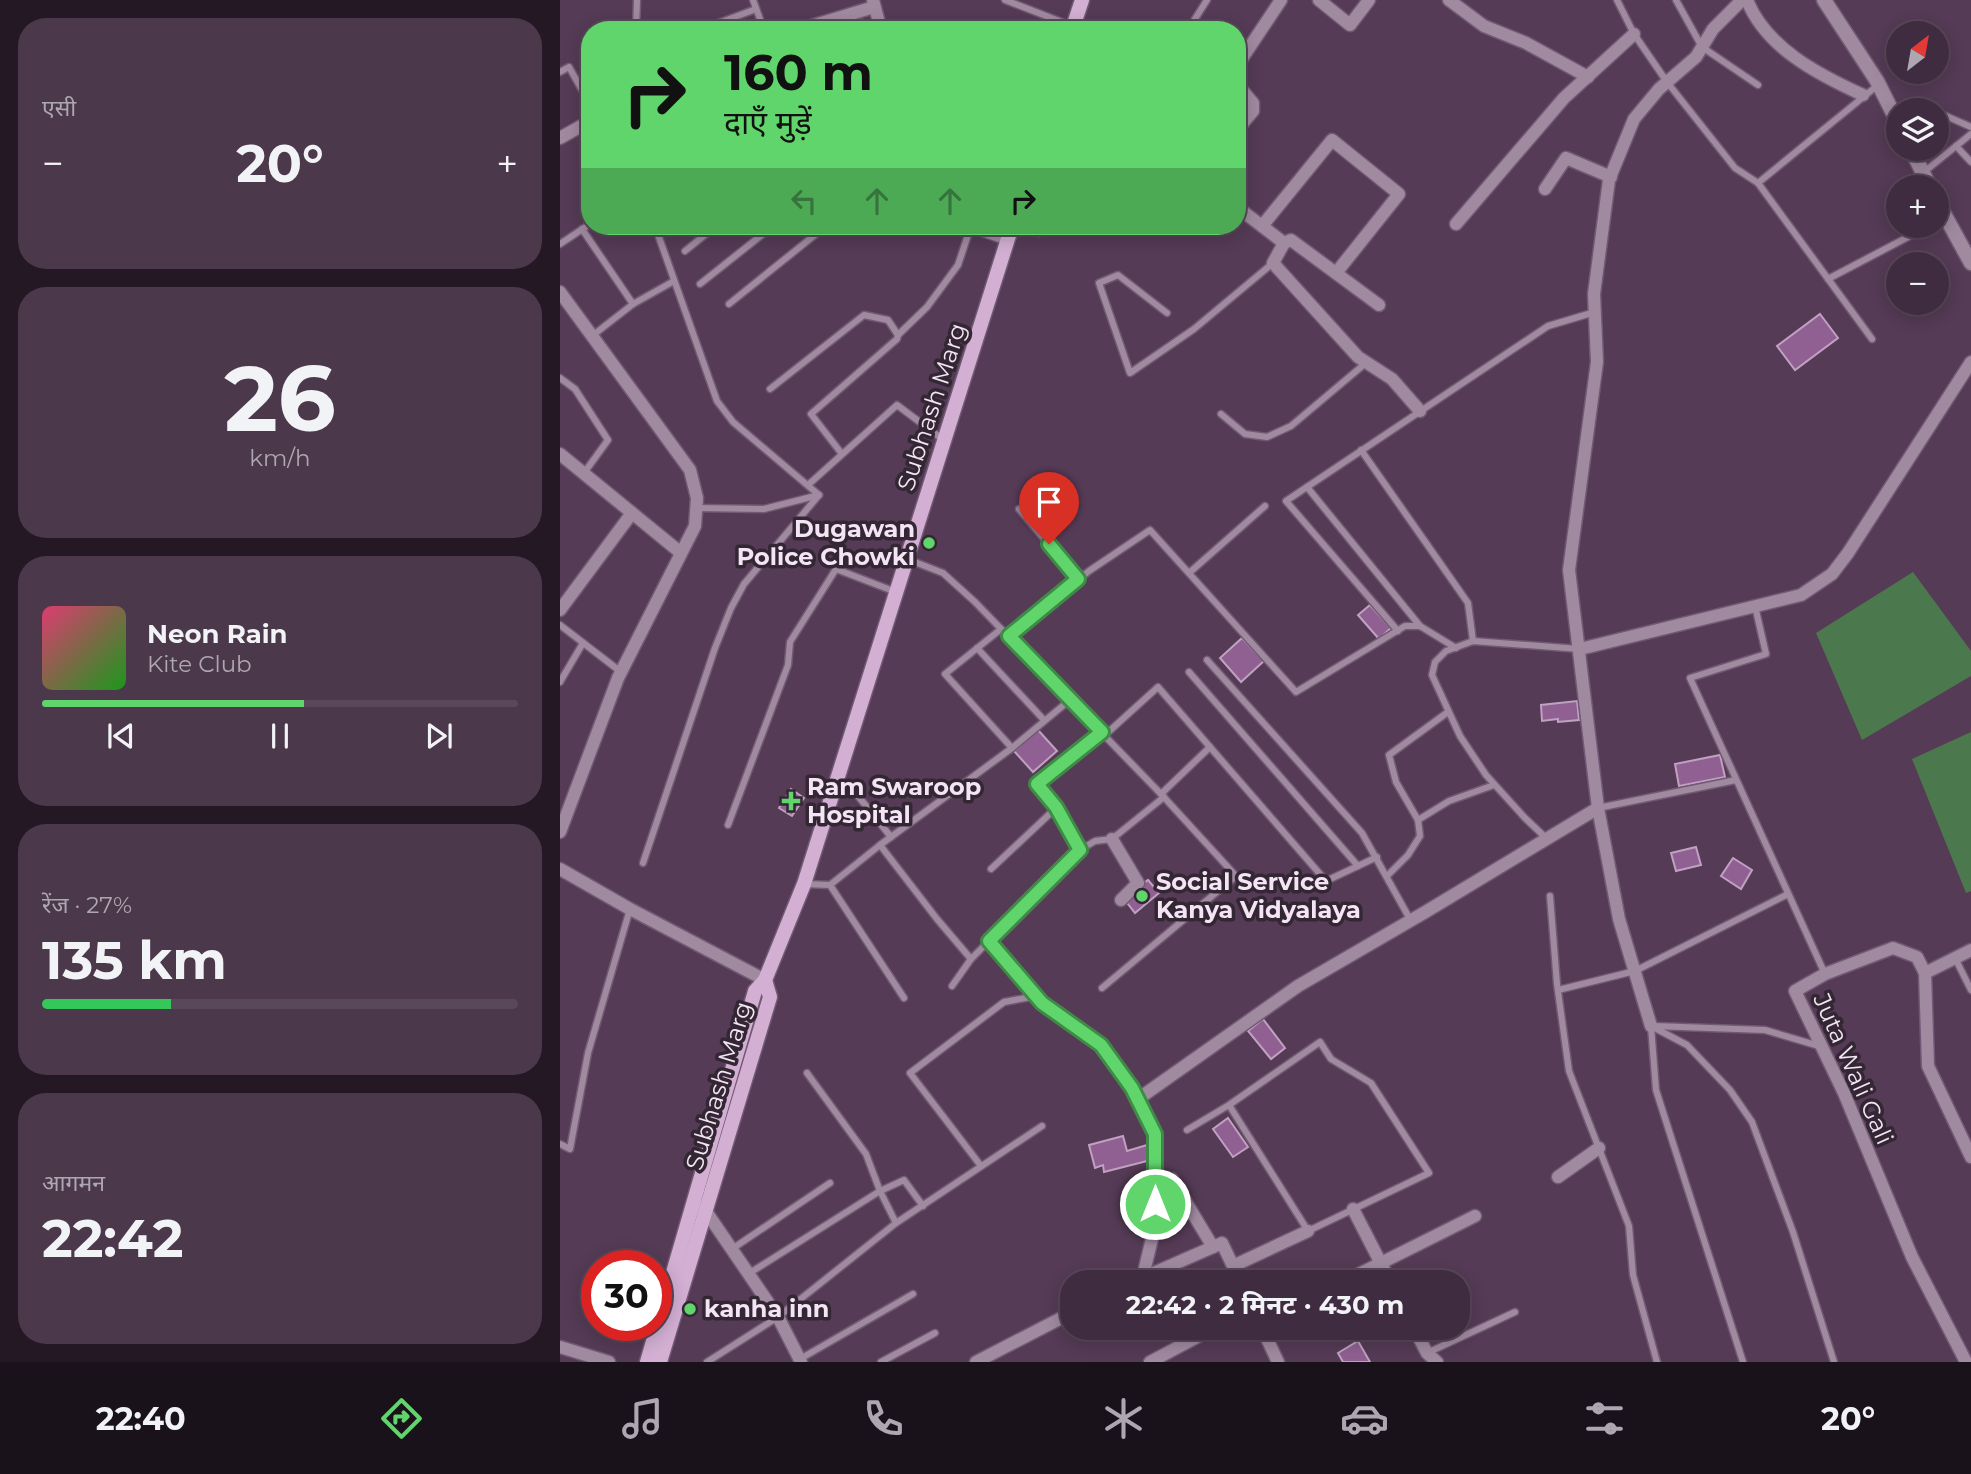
<!DOCTYPE html>
<html lang="hi">
<head>
<meta charset="utf-8">
<style>
	body { margin:0; font-family:Montserrat,"Noto Sans Devanagari",sans-serif; background:#4b384b; color:#f1f3f6; height:100vh; display:flex; flex-direction:column; font-size:26px; white-space:nowrap }
	* { box-sizing:border-box; margin:0 }
	p { font-size:23px; color:#aea7b1 }
	.icon { flex:none; width:38px; height:38px; fill:none; stroke:currentColor; stroke-width:2; stroke-linecap:round; stroke-linejoin:round }
	.map { position:relative; flex:1; overflow:hidden }
	.sheet { display:flex; flex-direction:column; gap:18px; padding:18px; background:#231823; width:560px }
	.sheet>* { flex:none }
	.top-card { position:absolute; left:21px; top:21px; width:665px; height:214px; border-radius:28px; box-shadow:0 4px 18px #0003,0 0 0 2px #594859; background:#60d56b; color:#111; overflow:hidden }
	.needle { width:46px; rotate:31deg }
	.buttons { position:absolute; left:1326px; top:21px; display:grid; gap:14px }
	.buttons a { display:grid; place-items:center; width:63px; height:63px; border-radius:50%; background:#402c40; box-shadow:0 4px 18px #0003,0 0 0 2px #594859; font-size:35px }
	.speed { position:absolute; left:21px; top:1250px; display:flex; gap:14px; font-size:35px; font-weight:700; text-align:center }
	.speed>* { display:grid; place-content:center; width:91px; height:91px; border-radius:50%; background:#402c40; box-shadow:0 4px 18px #0003,0 0 0 2px #594859; line-height:1 }
	.speed .limit { border:10px solid #d22; background:#fff; color:#111 }
	.pin { position:absolute; display:grid; place-items:center; width:60px; height:60px; color:#fff; margin:-72px -30px; border-radius:50% 50% 50% 0; rotate:-45deg; box-shadow:0 0 7px #0007 }
	.pin .icon { rotate:45deg }
	.me { position:absolute; width:77px; margin:-38px; rotate:0deg; stroke-linejoin:round; filter:drop-shadow(0 0 5px #0008) }
	.turn { display:flex; align-items:center; gap:24px; height:147px; padding:0 28px; font-size:32px }
	.turn .icon { width:91px; height:91px; stroke-width:2.5 }
	.turn b { display:block; font-size:49px; line-height:60px }
	.lanes { display:flex; align-items:center; height:66px; padding:0 28px; background:#0003; justify-content:center; gap:35px; direction:ltr }
	.lanes .off { opacity:.35 }
	.big { font-size:52px; font-weight:700; line-height:1.1 }
	.sheet .card { flex:1; display:flex; flex-direction:column; justify-content:center; gap:10px; min-width:0; padding:0 24px; border-radius:28px; background:#4b384b }
	.sheet .dial { align-items:center; gap:0 }
	.dial b { font-size:91px; line-height:1 }
	.song { display:flex; align-items:center; gap:21px }
	.cover { width:84px; height:84px; border-radius:10px; background:linear-gradient(135deg,hsl(340 70% 55%),hsl(120 70% 35%)) }
	.played { height:7px; border-radius:4px; background:linear-gradient(90deg,#60d56b 55%,#594859 55%) }
	.keys { display:flex; justify-content:space-around; direction:ltr }
	.heat { display:flex; justify-content:space-between; align-items:center; font-size:38px; direction:ltr }
	.charge { height:10px; border-radius:5px; background:linear-gradient(90deg,#34c759 27%,#594859 0) }
	.trip { position:absolute; left:500px; top:1270px; width:410px; height:70px; border-radius:28px; background:#402c40; box-shadow:0 4px 18px #0003,0 0 0 2px #594859; font-weight:700; line-height:70px; text-align:center }
	.menu { display:flex; height:112px; justify-content:space-around; align-items:center; background:#1a121a; color:#aea7b1 }
	.menu .icon { width:49px; height:49px }
	.menu .selected { color:#60d56b }
	.menu b { font-size:32px; color:#f1f3f6 }
	main { display:flex; flex:1; min-height:0 }
	.map>svg:first-child { display:block }
</style>
</head>
<body>
<main>
<section class="sheet">
<div class="card"><p>एसी</p>
<div class="heat"><a>−</a><b class="big">20°</b><a>+</a></div>
</div>
<div class="card dial"><b>26</b><p>km/h</p></div>
<div class="card">
<div class="song"><i class="cover"></i><div><b>Neon Rain</b><p>Kite Club</p></div></div>
<div class="played"></div>
<div class="keys"><svg class="icon" aria-label="previous" viewBox="0 0 24 24"><path d="M18 5L8 12l10 7zM5 5v14"/></svg><svg class="icon" aria-label="pause" viewBox="0 0 24 24"><path d="M8 5v14M16 5v14"/></svg><svg class="icon" aria-label="next" viewBox="0 0 24 24"><path d="M6 5l10 7-10 7zM19 5v14"/></svg></div>
</div>
<div class="card"><p>रेंज · 27%</p><b class="big">135 km</b><div class="charge"></div></div>
<div class="card"><p>आगमन</p><b class="big">22:42</b></div>
</section>
<div class="map">
<svg width="1411" height="1362" viewBox="0 0 1411 1362">
	<rect width="100%" height="100%" fill="#553b56"/>
	<g fill="#4c784e">
		<path d="M302,16L309,30H266Z"/>
		<path d="M1353,572L1411,651V676L1302,740L1256,633Z"/>
		<path d="M1411,732V891L1406,893L1352,759Z"/>
	</g>
	<g fill="#906092" stroke="#c0a1c1" stroke-width="2">
		<path d="M1260,314L1278,338L1235,370L1217,346Z"/>
		<path d="M810,605L831,628L819,639L798,615Z"/>
		<path d="M682,638L704,661L681,682L660,658Z"/>
		<path d="M1017,701L1019,720L998,722V719L982,721L981,705Z"/>
		<path d="M478,730L497,751L473,772L454,751Z"/>
		<path d="M1160,755L1165,777L1119,786L1115,764Z"/>
		<path d="M231,789L244,798L232,816L219,808Z"/>
		<path d="M1136,847L1141,865L1116,871L1111,853Z"/>
		<path d="M1173,858L1192,870L1181,889L1161,876Z"/>
		<path d="M588,880L599,893L575,913L564,899Z"/>
		<path d="M703,1019L725,1048L711,1059L688,1031Z"/>
		<path d="M668,1118L688,1147L673,1157L653,1129Z"/>
		<path d="M563,1136L567,1151L587,1145L591,1160L544,1172L543,1165L535,1168L529,1145Z"/>
		<path d="M798,1341L810,1362H783L778,1353Z"/>
	</g>
	<g fill="none" stroke-linecap="round" stroke-linejoin="round">
		<defs>
			<g id="service">
				<path d="M193,0L204,30"/>
				<path d="M445,0L512,26"/>
				<path d="M1057,0L1074,34L1107,82L1175,168L1198,183L1312,339"/>
				<path d="M1116,0L1142,47L1198,85"/>
				<path d="M76,30L77,0"/>
				<path d="M140,30L196,9"/>
				<path d="M628,30L647,0"/>
				<path d="M0,72L9,67L30,104"/>
				<path d="M1377,112L1411,127"/>
				<path d="M1396,146L1411,162"/>
				<path d="M1364,172L1411,134"/>
				<path d="M1198,183L1318,85"/>
				<path d="M95,226L157,401L173,422L259,495"/>
				<path d="M460,226L479,233L484,226"/>
				<path d="M22,229L73,304"/>
				<path d="M0,244L30,224"/>
				<path d="M125,251L156,226"/>
				<path d="M1268,279L1369,226"/>
				<path d="M140,284L213,226"/>
				<path d="M169,304L266,226"/>
				<path d="M607,313L558,275L539,283L570,373L634,329L713,263"/>
				<path d="M32,336L73,304L114,281"/>
				<path d="M0,378L15,389L48,440L24,473"/>
				<path d="M210,389L304,315L328,320L338,335"/>
				<path d="M661,414L685,434L707,437L731,426L807,362"/>
				<path d="M801,450L908,603L913,641"/>
				<path d="M282,454L251,414L337,339L338,335L367,307L398,265L411,226"/>
				<path d="M248,485L337,405L385,441"/>
				<path d="M747,487L860,626"/>
				<path d="M136,508L204,509L259,495"/>
				<path d="M459,509L518,579"/>
				<path d="M347,559L383,573L415,602L601,794L676,876L542,988"/>
				<path d="M629,573L705,506"/>
				<path d="M1195,606L1206,654L1130,678L1265,974"/>
				<path d="M0,625L61,672"/>
				<path d="M441,629L385,674L452,748"/>
				<path d="M838,631L726,501L988,326L1035,312"/>
				<path d="M449,636L529,571L590,530L736,692L845,626H860L896,648"/>
				<path d="M417,648L484,720"/>
				<path d="M647,660L802,833L851,921"/>
				<path d="M629,672L798,866"/>
				<path d="M0,682L23,643"/>
				<path d="M545,735L598,687L766,881L817,857"/>
				<path d="M277,789L290,786L331,837"/>
				<path d="M601,794L650,747"/>
				<path d="M496,808L477,784L542,732"/>
				<path d="M1038,808L1176,780"/>
				<path d="M858,820L889,801L934,785"/>
				<path d="M168,825L228,665L230,642L276,569L336,592"/>
				<path d="M986,838L965,818L926,775L900,736L872,675L875,662L886,651L913,641L1020,649"/>
				<path d="M320,845L377,919L411,959"/>
				<path d="M83,863L155,648L171,608L184,584L259,495"/>
				<path d="M431,869L496,808L520,850"/>
				<path d="M827,876L848,855L860,836L858,820L836,782L829,755L888,712"/>
				<path d="M244,884L270,885L320,845L452,748L511,699"/>
				<path d="M270,885L344,998"/>
				<path d="M990,896L997,984L1009,1071L1069,1226L1073,1275L1097,1362"/>
				<path d="M1395,958L1411,990"/>
				<path d="M392,986L411,959L520,850L535,841L552,839L604,797"/>
				<path d="M998,990L1075,971L1228,894"/>
				<path d="M1091,1026L1127,1045L1170,1090L1192,1122L1233,1232L1274,1362"/>
				<path d="M1091,1026L1096,1090L1183,1362"/>
				<path d="M1094,1026L1205,1030L1259,1046"/>
				<path d="M247,1073L306,1154L320,1191L336,1223"/>
				<path d="M627,1130L669,1105L760,1042L771,1059L811,1083L869,1173L748,1231L669,1105"/>
				<path d="M0,1144L10,1149L28,1053L70,909"/>
				<path d="M421,1166L350,1073L444,1002L476,996"/>
				<path d="M172,1249L270,1183"/>
				<path d="M188,1274L320,1191L344,1180L363,1206"/>
				<path d="M867,1353L955,1312"/>
				<path d="M240,1359L353,1294"/>
				<path d="M147,1362L218,1317L336,1223L482,1126"/>
				<path d="M321,1362L375,1333"/>
			</g>
			<g id="minor">
				<path d="M313,0L321,30"/>
				<path d="M759,0L790,25L809,0"/>
				<path d="M889,0L924,26L966,43L1028,77"/>
				<path d="M1187,0C1206,48 1259,75 1303,95"/>
				<path d="M238,30L314,7"/>
				<path d="M677,66L721,0"/>
				<path d="M677,84L693,103V111L677,130"/>
				<path d="M0,138L30,121"/>
				<path d="M677,157L680,159L677,163"/>
				<path d="M985,189L1006,158L1051,177"/>
				<path d="M677,207L724,243L713,263L798,357L832,379L860,411"/>
				<path d="M896,224L1004,98L1074,34"/>
				<path d="M411,226L448,239"/>
				<path d="M702,226L772,140L839,194L776,273"/>
				<path d="M724,243L731,240L819,305"/>
				<path d="M0,292L130,470L137,498L135,526L58,678L0,832"/>
				<path d="M0,454L121,553"/>
				<path d="M0,610L72,513"/>
				<path d="M1020,649L1241,595L1272,574L1288,553L1411,362"/>
				<path d="M552,839L578,883L561,900"/>
				<path d="M0,869L70,909L205,980"/>
				<path d="M429,941L482,1003L541,1044L572,1088L595,1134V1226L583,1276"/>
				<path d="M1365,973L1411,950"/>
				<path d="M1091,1026L1059,919L1038,808L1009,570L1037,362L1034,294L1049,180L1074,119L1099,89L1136,57L1153,29L1182,0"/>
				<path d="M578,1099L738,986L867,911L1038,808"/>
				<path d="M998,1177L1039,1148"/>
				<path d="M595,1183L612,1179L653,1247"/>
				<path d="M140,1208L145,1210L218,1317L241,1362"/>
				<path d="M793,1209L831,1283"/>
				<path d="M673,1266L748,1231"/>
				<path d="M571,1283L662,1243L681,1283"/>
				<path d="M781,1283L915,1216"/>
				<path d="M702,1328L718,1362"/>
				<path d="M854,1328L867,1353L877,1362"/>
				<path d="M0,1347L49,1362"/>
				<path d="M416,1362L513,1312"/>
				<path d="M590,1362L654,1328"/>
				<path d="M1406,1362L1352,1257L1284,1093L1235,991L1265,974L1333,948L1357,957L1365,973L1368,1066L1411,1157"/>
			</g>
			<g id="tertiary">
				<path d="M1264,0L1317,81L1339,125"/>
				<path d="M1351,149L1370,187"/>
				<path d="M1377,201L1411,263"/>
			</g>
			<g id="secondary">
				<path d="M512,30L522,0"/>
				<path d="M87,1362L195,991L205,980L244,884L452,226"/>
				<path d="M100,1362L210,997L205,980"/>
			</g>
		</defs>
		<use href="#service" stroke="#725973" stroke-width="9"/>
		<use href="#minor" stroke="#725973" stroke-width="15"/>
		<use href="#tertiary" stroke="#725973" stroke-width="17"/>
		<use href="#secondary" stroke="#725973" stroke-width="17"/>
		<use href="#service" stroke="#a08aa0" stroke-width="6"/>
		<use href="#minor" stroke="#a08aa0" stroke-width="12"/>
		<use href="#tertiary" stroke="#a08aa0" stroke-width="14"/>
		<use href="#secondary" stroke="#d2afd3" stroke-width="14"/>
	</g>
	<g fill="none" stroke-linecap="round" stroke-linejoin="round">
		<defs>
			<path id="route" d="M489,544L518,579L449,636L542,732L477,784L496,807L520,850L429,941L482,1003L541,1045L572,1088L595,1134V1204"/>
		</defs>
		<use href="#route" stroke="#3e8a46" stroke-width="18"/>
		<use href="#route" stroke="#60d56b" stroke-width="12"/>
	</g>
	<g fill="#60d56b" stroke="#332734" stroke-width="2.5">
		<circle cx="369" cy="543" r="7"/>
		<path d="M227.5 790.5h7v7h7v7h-7v7h-7v-7h-7v-7h7z"/>
		<circle cx="582" cy="896" r="7"/>
		<circle cx="130" cy="1309" r="7"/>
	</g>
	<g text-anchor="middle" stroke-width="7" stroke-linejoin="round" paint-order="stroke">
		<g font-size="24" fill="#f5e4f5" stroke="#332734">
			<text transform="translate(372 407) rotate(-72)" y="8">Subhash Marg</text>
			<text transform="translate(1293 1069) rotate(66)" y="8">Juta Wali Gali</text>
			<text transform="translate(159 1086) rotate(-73)" y="8">Subhash Marg</text>
		</g>
		<g font-size="24" font-weight="bold" fill="#f5e4f5" stroke="#332734" text-anchor="start">
			<text x="355" y="537" text-anchor="end">Dugawan<tspan x="355" dy="28">Police Chowki</tspan></text>
			<text x="247" y="795">Ram Swaroop<tspan x="247" dy="28">Hospital</tspan></text>
			<text x="596" y="890">Social Service<tspan x="596" dy="28">Kanya Vidyalaya</tspan></text>
			<text x="144" y="1317">kanha inn</text>
		</g>
	</g>
</svg>
<div class="buttons">
<a><svg class="needle" viewBox="-14 -14 28 28"><path d="M0-13l5 13h-10z" fill="#e53935"/><path d="M0 13l5-13h-10z" fill="#aea7b1"/></svg></a>
<a><svg class="icon" aria-label="layers" viewBox="0 0 24 24"><path d="M12 4l9 5-9 5-9-5zM3 14l9 5 9-5"/></svg></a>
<a>+</a>
<a>−</a>
</div>
<div class="speed"><div class="limit">30</div></div>
<div class="pin" style="left:489px;top:544px;background:#d93025"><svg class="icon" aria-label="arrive" viewBox="0 0 24 24"><path d="M6 21V4h12l-3 4 3 4H6"/></svg></div>
<svg class="me" style="left:595px;top:1204px" viewBox="-20 -20 40 40"><circle r="17" fill="#60d56b" stroke="#fff" stroke-width="3"/><path d="M0-11L8 9 0 5-8 9z" fill="#fff"/></svg>
<div class="trip">22:42 · 2 मिनट · 430 m</div>
<div class="top-card">
<div class="turn"><svg class="icon" aria-label="right" viewBox="0 0 24 24"><path d="M7 20v-9h11M14 6l5 5-5 5"/></svg><div><b>160 m</b>दाएँ मुड़ें</div></div>
<div class="lanes"><svg class="icon off" aria-label="left" viewBox="0 0 24 24"><path d="M17 20v-9H6M10 6l-5 5 5 5"/></svg><svg class="icon off" aria-label="ahead" viewBox="0 0 24 24"><path d="M12 20V5M6 11l6-6 6 6"/></svg><svg class="icon off" aria-label="ahead" viewBox="0 0 24 24"><path d="M12 20V5M6 11l6-6 6 6"/></svg><svg class="icon" aria-label="right" viewBox="0 0 24 24"><path d="M7 20v-9h11M14 6l5 5-5 5"/></svg></div>
</div>
</div>
</main>
<nav class="menu">
<b>22:40</b>
<svg class="icon selected" aria-label="directions" viewBox="0 0 24 24"><path d="M12 3l9 9-9 9-9-9zM9 14v-3h6M13 9l2 2-2 2"/></svg>
<svg class="icon" aria-label="music" viewBox="0 0 24 24"><path d="M9 18V5l10-2v13"/><circle cx="6" cy="18" r="3"/><circle cx="16" cy="16" r="3"/></svg>
<svg class="icon" aria-label="phone" viewBox="0 0 24 24"><path d="M5 4h4l2 5-3 2q2 4 5 5l2-3 5 2v4C11 20 4 13 5 4z"/></svg>
<svg class="icon" aria-label="climate" viewBox="0 0 24 24"><path d="M12 3v18M4 7l16 10M4 17L20 7"/></svg>
<svg class="icon" aria-label="car" viewBox="0 0 24 24"><path d="M5 17H2v-5l4-1 3-4h7l3 4 3 1v5h-3M9 17h6M6 11h13"/><circle cx="7" cy="17" r="2"/><circle cx="17" cy="17" r="2"/></svg>
<svg class="icon" aria-label="filters" viewBox="0 0 24 24"><path d="M4 7h16M4 17h16"/><circle cx="9" cy="7" r="2"/><circle cx="15" cy="17" r="2"/></svg>
<b>20°</b>
</nav>
</body>
</html>
